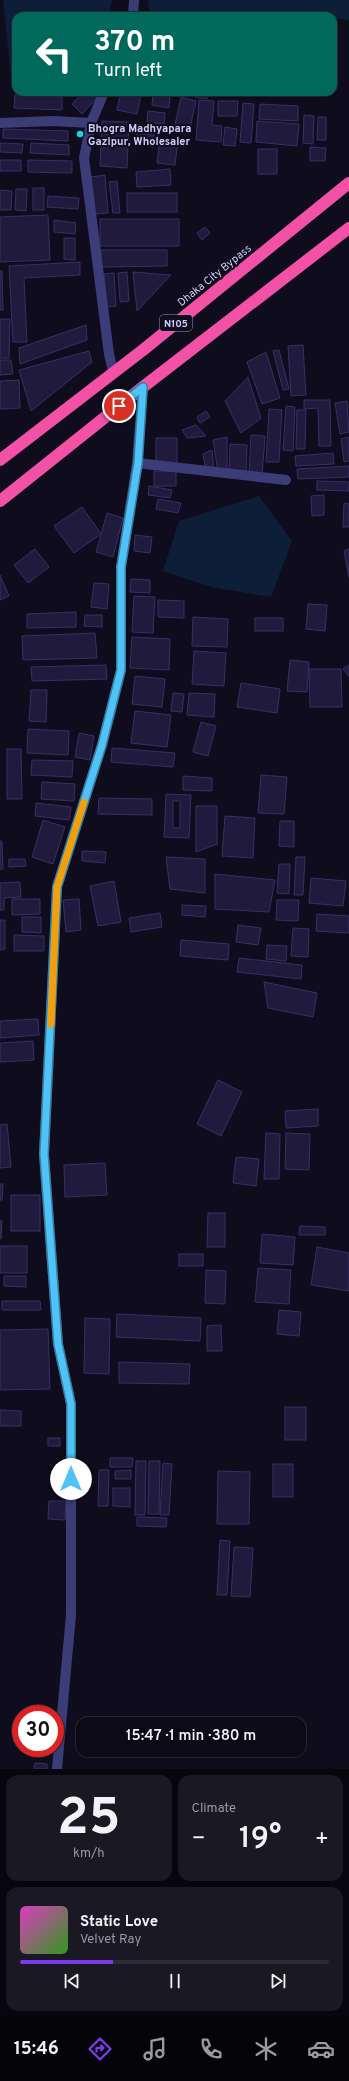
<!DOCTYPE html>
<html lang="en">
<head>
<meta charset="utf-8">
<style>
	body { margin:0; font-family:Overpass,sans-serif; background:#191823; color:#f1f3f6; height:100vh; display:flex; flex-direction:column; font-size:15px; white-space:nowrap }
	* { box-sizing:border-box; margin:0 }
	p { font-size:13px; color:#9a9aa1 }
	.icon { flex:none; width:22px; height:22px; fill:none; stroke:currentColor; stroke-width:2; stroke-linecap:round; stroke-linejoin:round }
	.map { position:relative; height:1769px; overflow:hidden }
	.drawer { display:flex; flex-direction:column; gap:6px; padding:6px; background:#06060c; flex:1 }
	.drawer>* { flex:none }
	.hud { position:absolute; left:12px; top:12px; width:325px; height:84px; border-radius:12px; box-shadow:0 1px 3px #0004,0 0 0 1px #2b2b35; background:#00695c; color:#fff; overflow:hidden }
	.speed { position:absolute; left:12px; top:1705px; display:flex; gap:8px; font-size:20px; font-weight:700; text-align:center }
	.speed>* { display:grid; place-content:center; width:52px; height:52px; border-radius:50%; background:#0b0a16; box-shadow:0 1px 3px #0004,0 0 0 1px #2b2b35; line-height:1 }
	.speed .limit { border:6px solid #d22; background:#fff; color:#111 }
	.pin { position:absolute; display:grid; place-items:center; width:34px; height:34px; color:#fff; margin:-17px; border:2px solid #fff; border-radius:50%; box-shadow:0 1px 4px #0007 }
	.me { position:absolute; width:44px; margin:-22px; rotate:0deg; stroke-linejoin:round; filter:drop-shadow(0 0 3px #0008) }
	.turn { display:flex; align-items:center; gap:14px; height:84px; padding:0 16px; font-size:18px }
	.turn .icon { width:52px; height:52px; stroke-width:2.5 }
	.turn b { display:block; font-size:28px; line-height:34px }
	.big { font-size:30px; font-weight:600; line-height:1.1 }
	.drawer .card { flex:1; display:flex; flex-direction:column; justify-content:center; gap:6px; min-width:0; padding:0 14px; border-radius:12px; background:#191823 }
	.drawer .dial { align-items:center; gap:0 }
	.dial b { font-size:52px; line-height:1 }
	.song { display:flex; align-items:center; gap:12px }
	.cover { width:48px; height:48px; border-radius:6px; background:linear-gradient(135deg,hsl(310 70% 55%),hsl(110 70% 35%)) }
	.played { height:4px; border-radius:2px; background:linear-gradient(90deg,#7c3aed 30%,#2b2b35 30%) }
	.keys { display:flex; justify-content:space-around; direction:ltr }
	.heat { display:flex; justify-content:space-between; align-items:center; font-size:22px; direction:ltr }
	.drawer .tiles { flex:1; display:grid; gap:6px; grid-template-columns:1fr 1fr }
	.card:last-child { grid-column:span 2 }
	.trip { position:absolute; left:76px; top:1717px; width:230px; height:40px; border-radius:12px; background:#0b0a16; box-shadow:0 1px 3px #0004,0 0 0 1px #2b2b35; font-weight:600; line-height:40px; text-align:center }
	.dock { display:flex; height:64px; justify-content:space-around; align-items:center; background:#040409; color:#9a9aa1 }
	.dock .icon { width:28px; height:28px }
	.dock .current { color:#7c3aed }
	.dock b { font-size:18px; color:#f1f3f6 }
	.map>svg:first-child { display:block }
</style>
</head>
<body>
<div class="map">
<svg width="349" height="1769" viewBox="0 0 349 1769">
	<rect width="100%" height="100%" fill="#0f0d1d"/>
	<g fill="#0c1e38">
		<path d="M3,0H112L109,16H16V87H12Z"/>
		<path d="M148,0H349V20L333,18V16L307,15L150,16Z"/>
		<path d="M259,496L292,541L271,597L211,587L163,571L179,521Z"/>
	</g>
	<g fill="#201b3d" stroke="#382f67" fill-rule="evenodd">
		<path d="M84,92H92L97,98L82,114L72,104Z"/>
		<path d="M121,92H142L137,114L117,110Z"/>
		<path d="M184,92H208L207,99L184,95Z"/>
		<path d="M153,94L170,97L169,108L152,105Z"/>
		<path d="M15,95L62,97V110L14,108Z"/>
		<path d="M181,97L196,101L189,132L174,129Z"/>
		<path d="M199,100L214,101L212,125L222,126L221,142L196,140Z"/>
		<path d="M218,101H238L237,116H218Z"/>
		<path d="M243,103L254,104L251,143L240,142Z"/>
		<path d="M260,104L298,106V121L259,119Z"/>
		<path d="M148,111L165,113L164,124L147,122Z"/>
		<path d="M304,115L314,116L313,144L303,143Z"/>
		<path d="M318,117H326V140H317Z"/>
		<path d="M102,121L129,122L127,168L100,166Z"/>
		<path d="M257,121L299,124L297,146L256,142Z"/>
		<path d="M225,127L237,129L235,146L223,145Z"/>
		<path d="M3,129L68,131V141L3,138Z"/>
		<path d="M137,133L154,135L153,147L136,144Z"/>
		<path d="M160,138L178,140L175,165L157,163Z"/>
		<path d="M0,143L23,144L22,153L0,152Z"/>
		<path d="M31,143L69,145V155L30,153Z"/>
		<path d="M310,147L326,148L325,161H310Z"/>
		<rect x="258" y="149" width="19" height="25"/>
		<rect x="0" y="160" width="21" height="11"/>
		<path d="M28,160L72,161V173L28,172Z"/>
		<path d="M170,169L171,185L137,187L136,172Z"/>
		<path d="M105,175L108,213L95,214L91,177Z"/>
		<path d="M117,181L120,213H113L109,182Z"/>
		<rect x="33" y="188" width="11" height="22"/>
		<path d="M16,189H27L26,211L15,210Z"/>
		<path d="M0,190L12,191L11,210H0Z"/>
		<rect x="127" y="193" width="50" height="19"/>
		<path d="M48,196L79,198L78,209L47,207Z"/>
		<path d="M48,215L50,260L0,262V217Z"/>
		<rect x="100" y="219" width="79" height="27"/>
		<path d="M54,220L76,223L75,234L54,232Z"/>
		<path d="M205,227L210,233L202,240L197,233Z"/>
		<path d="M64,238H75V260L64,259Z"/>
		<path d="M101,250H167V266L101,267Z"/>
		<path d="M80,262V275L24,278L27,342H13L9,266Z"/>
		<path d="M0,271H2L3,310H0Z"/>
		<path d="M127,272L129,301L120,302L118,273Z"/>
		<path d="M133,272L171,275L137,311Z"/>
		<path d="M114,273L116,306L106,307L104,274Z"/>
		<path d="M0,319H10L9,358H0Z"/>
		<path d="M86,325L87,340L20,364L19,348Z"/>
		<path d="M303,345L306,395L291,396L288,346Z"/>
		<path d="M279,350L289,389L283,390L273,351Z"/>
		<path d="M89,351L92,362L31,411L19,370Z"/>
		<path d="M266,352L280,398L262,404L247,362Z"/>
		<path d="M0,360H11L13,374L0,375Z"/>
		<path d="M248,377L261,418L241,433L225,401Z"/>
		<path d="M19,380L20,408L0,409V381Z"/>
		<path d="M304,400H330L331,446H319L318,408L304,409Z"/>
		<path d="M347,401L349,432L340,434L335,403Z"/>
		<path d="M286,406L295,407L293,451L283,450Z"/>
		<path d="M269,409L282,410L279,462H266Z"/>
		<path d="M297,410H306L305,449H296Z"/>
		<path d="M206,411L210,417L200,423L197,417Z"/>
		<path d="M196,425L206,436L187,438L182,430Z"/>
		<path d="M251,435L265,436L262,476L249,475Z"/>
		<path d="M227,437V474L218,472L213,440Z"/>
		<path d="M349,437V461L344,462L341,439Z"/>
		<rect x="156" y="438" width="21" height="27"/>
		<path d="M230,444L247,445L246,472H229Z"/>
		<path d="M212,450L214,470L206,472L203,454Z"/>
		<path d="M333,453L334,464L296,466L295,456Z"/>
		<path d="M349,466V477L298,479L297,469Z"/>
		<rect x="154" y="471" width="22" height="15"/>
		<path d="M317,481L349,482V491L317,490Z"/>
		<path d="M149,486L172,490L170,498L148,495Z"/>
		<path d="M324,495V515L312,516L311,496Z"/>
		<path d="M158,499L181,503L178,513L156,509Z"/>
		<path d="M344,503L349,504V527H343Z"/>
		<path d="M82,507L101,534L74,553L54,526Z"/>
		<path d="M107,513L123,518L113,557L96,552Z"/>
		<path d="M135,535L152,537L150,553L134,551Z"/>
		<path d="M35,549L49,567L28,583L14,565Z"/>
		<path d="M349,549V578L344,551Z"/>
		<path d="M0,575L9,596L0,600Z"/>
		<path d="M131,579L150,580V593L130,592Z"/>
		<path d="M94,583L109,584L107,609L91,607Z"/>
		<path d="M134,596L155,597L153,633L132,632Z"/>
		<path d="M158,600L184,601V618L158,617Z"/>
		<path d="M308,604L327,605L325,631L306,629Z"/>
		<path d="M76,612V627L27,628V614Z"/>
		<path d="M85,615H102V627L84,626Z"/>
		<path d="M193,617L228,619L227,647L192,646Z"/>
		<rect x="255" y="618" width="28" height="13"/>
		<path d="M95,633L97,658L23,660L22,636Z"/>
		<path d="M132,637L170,639L169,670L130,668Z"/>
		<path d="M194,651L226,653L224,686L192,684Z"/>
		<path d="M290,660L309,662L307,692L287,691Z"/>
		<path d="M106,665L107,679L32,681L31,667Z"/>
		<path d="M349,665V677L343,669Z"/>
		<path d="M309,669H341L342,707H310Z"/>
		<path d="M135,676L165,679L162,707L132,704Z"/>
		<path d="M241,683L280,689L277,713L237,707Z"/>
		<path d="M31,690H47L46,722L29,721Z"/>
		<path d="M173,693L184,694L182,712L171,711Z"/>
		<path d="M189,693L215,694L214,717L187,715Z"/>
		<path d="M135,711L171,715L167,747L131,743Z"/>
		<path d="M201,722L216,726L208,756L193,752Z"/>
		<path d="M28,729L69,731L68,755L27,753Z"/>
		<path d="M79,733L94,736L90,760L75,757Z"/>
		<path d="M112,748L175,753L173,767L111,762Z"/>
		<path d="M7,749H21L22,799H7Z"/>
		<path d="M32,760L73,761L72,777L31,775Z"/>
		<path d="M261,775L287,777L284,814L258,813Z"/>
		<path d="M183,776L212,778V791L183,790Z"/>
		<path d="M42,782L75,784L74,801L41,799Z"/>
		<path d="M166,794L191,795L189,838L164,837ZM173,801H180V828H173Z"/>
		<path d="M99,798L152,799V815L98,814Z"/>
		<path d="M36,803L71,807L69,820L35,816Z"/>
		<path d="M196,806H217V844L196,852Z"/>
		<path d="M225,816L255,818L253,858L222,856Z"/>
		<path d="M43,820L65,827L53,864L32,857Z"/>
		<path d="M280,821H294V847L279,846Z"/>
		<path d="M0,841H2L3,869H0Z"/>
		<path d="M82,851L106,852L105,863L82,861Z"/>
		<path d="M166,857L205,859V893L170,889Z"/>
		<path d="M296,857H305L303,895H294Z"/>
		<path d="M9,859H25L26,866L9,867Z"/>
		<path d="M279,864H290L289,894L277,893Z"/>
		<path d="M215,874L275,880L269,912L215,909Z"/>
		<path d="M311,878L346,881L343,906L309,903Z"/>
		<path d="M114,881L121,922L98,926L90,886Z"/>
		<path d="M20,882L21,897L4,898V910H0V883Z"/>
		<path d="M12,899H40V914L12,915Z"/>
		<path d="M79,899L81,930L66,932L63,900Z"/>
		<path d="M277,900H299L298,921L276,920Z"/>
		<path d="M182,905L206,906L205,917L182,915Z"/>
		<path d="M160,913L162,927L131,932L129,918Z"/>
		<path d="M317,914L349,916V933L316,931Z"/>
		<path d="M22,917H41V933L22,932Z"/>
		<path d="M0,920H5V949L0,950Z"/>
		<path d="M238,925L261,928L258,945L236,942Z"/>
		<path d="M293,928L309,929L308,957L291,956Z"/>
		<path d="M14,935L44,936V951H14Z"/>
		<path d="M181,940L229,944L228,960L180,956Z"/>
		<path d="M267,945L287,946L286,961L266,959Z"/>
		<path d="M239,958L302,965L301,979L237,972Z"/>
		<path d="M264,982L317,993L313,1017L268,1008Z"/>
		<path d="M38,1019L39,1035L0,1038V1021Z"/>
		<path d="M33,1041L34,1060L0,1062V1043Z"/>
		<path d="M218,1080L242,1092L221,1136L197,1124Z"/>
		<path d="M318,1109V1126L286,1128L285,1111Z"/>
		<path d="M7,1124L11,1167L0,1168V1125Z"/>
		<path d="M266,1133L280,1134L279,1179H264Z"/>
		<path d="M286,1133L310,1134L309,1170L285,1169Z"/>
		<path d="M236,1157L259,1159L256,1186L233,1183Z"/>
		<path d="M105,1163L107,1195L65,1197L64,1165Z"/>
		<path d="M0,1184H3L2,1200H0Z"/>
		<rect x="11" y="1195" width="29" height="36"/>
		<path d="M208,1213H225V1247H207Z"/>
		<path d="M0,1221H2L1,1239H0Z"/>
		<path d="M300,1226L325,1227V1235H299Z"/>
		<path d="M262,1234L295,1237L293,1265L260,1263Z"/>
		<rect x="0" y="1246" width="27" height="27"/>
		<path d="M317,1247L349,1253V1291L311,1285Z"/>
		<rect x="179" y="1254" width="24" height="12"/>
		<path d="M258,1268L291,1270L289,1304L255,1302Z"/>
		<path d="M206,1270L226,1271L225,1304L205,1303Z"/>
		<path d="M4,1276H26V1287L4,1286Z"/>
		<path d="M2,1301H40L41,1310H2Z"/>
		<path d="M279,1310L301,1312L299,1336L277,1334Z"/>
		<path d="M117,1314L201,1318L200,1341L116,1337Z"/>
		<path d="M85,1318L110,1319L109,1374L84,1373Z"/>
		<path d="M221,1325L222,1351H207V1326Z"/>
		<path d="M48,1329L50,1389L0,1390V1330Z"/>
		<path d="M119,1362L190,1364L189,1384L119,1383Z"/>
		<rect x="285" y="1407" width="21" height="33"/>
		<path d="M0,1410L21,1411V1426H0Z"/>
		<rect x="48" y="1438" width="12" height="8"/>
		<path d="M110,1458H133L132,1467H110Z"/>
		<path d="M136,1461H146L145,1515H135Z"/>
		<path d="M149,1461H160L159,1514H148Z"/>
		<path d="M163,1463L172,1464L169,1515H160Z"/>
		<rect x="273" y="1464" width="20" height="33"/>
		<path d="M99,1470H109L108,1506H98Z"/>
		<path d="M131,1470V1479H115V1471Z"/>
		<path d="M218,1471L250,1472L249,1524H217Z"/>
		<path d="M113,1488H130V1507L113,1506Z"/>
		<path d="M49,1501H66L65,1520L48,1519Z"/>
		<path d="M137,1517L167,1518L166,1527L137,1526Z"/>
		<path d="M220,1540L230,1541L227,1595H217Z"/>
		<path d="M234,1547L253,1548L250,1597L231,1596Z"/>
		<path d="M35,1763L47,1764V1769H34Z"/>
	</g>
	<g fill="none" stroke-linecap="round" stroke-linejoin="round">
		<g stroke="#3c3c79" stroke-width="10">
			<path d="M133,16L134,0"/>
			<path d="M104,92L91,123L84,158L109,354L113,371"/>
			<path d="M0,123L53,121L91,123"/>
			<path d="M137,463L286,480"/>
			<path d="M57,1769L71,1615V1404L58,1344L44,1155L57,887L102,745L121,670V567L137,463L143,387"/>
		</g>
		<g stroke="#f251a5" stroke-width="12">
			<path d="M0,460L143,350L349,183"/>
			<path d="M0,501L143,387L349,228"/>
		</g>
	</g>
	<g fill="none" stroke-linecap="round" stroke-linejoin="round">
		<defs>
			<path id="route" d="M71,1479V1404L58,1344L44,1154L57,887L102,745L121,670V567L138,463L143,387L119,406"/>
		</defs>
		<use href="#route" stroke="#337fa1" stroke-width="10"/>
		<use href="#route" stroke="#4fc3f7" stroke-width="7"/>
		<path stroke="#f59e0b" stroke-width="7" d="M51,1024L57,887L84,802"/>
	</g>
	<circle fill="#11d7e4" stroke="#0f0d1d" stroke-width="1.5" cx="80" cy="134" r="4"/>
	<g text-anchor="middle" stroke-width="4" stroke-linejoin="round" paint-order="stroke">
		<rect fill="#0f0d1d" stroke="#9793b8" stroke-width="1" x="160" y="315" width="32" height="16" rx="3"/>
		<g font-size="10" font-weight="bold" fill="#d1cdfb">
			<text x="176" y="327">N105</text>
		</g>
		<g font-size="11" font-weight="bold" fill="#d1cdfb" stroke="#0f0d1d" text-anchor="start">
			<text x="88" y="132">Bhogra Madhyapara<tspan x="88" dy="13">Gazipur, Wholesaler</tspan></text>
		</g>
		<g font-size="11" fill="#d1cdfb" stroke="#0f0d1d">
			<text transform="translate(214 275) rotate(-39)" y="4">Dhaka City Bypass</text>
		</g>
	</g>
</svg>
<div class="speed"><div class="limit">30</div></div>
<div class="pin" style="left:119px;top:406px;background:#d93025"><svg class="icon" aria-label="arrive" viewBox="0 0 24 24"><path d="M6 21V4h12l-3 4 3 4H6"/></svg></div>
<svg class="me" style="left:71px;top:1479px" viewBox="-20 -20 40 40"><circle r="19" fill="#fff"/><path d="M0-13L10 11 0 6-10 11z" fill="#4fc3f7"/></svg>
<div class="trip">15:47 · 1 min · 380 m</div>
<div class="hud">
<div class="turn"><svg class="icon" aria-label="left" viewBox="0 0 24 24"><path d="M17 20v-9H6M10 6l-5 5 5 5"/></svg><div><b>370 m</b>Turn left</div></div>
</div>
</div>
<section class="drawer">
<div class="tiles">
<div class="card dial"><b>25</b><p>km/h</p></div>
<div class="card"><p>Climate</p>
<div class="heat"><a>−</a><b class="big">19°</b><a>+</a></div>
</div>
<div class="card">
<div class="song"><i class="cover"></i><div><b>Static Love</b><p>Velvet Ray</p></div></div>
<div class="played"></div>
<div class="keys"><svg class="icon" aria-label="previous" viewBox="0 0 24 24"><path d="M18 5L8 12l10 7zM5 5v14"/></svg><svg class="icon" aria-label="pause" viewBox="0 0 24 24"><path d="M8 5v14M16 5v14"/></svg><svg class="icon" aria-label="next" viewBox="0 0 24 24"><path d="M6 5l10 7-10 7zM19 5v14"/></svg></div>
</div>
</div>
</section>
<nav class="dock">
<b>15:46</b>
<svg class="icon current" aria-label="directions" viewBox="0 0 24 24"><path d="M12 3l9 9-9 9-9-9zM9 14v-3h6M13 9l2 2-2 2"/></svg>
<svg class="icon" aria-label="music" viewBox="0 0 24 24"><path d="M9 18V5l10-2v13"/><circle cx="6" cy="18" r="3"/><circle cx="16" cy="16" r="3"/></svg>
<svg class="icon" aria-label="phone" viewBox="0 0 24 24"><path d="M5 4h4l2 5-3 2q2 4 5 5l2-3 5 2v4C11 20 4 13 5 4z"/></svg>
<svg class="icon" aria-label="climate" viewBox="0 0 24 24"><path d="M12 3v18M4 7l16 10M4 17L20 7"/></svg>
<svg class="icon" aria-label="car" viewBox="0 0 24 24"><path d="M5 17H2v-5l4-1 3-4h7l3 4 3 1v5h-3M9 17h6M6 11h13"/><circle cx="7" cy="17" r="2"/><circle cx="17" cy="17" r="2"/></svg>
</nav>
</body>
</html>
